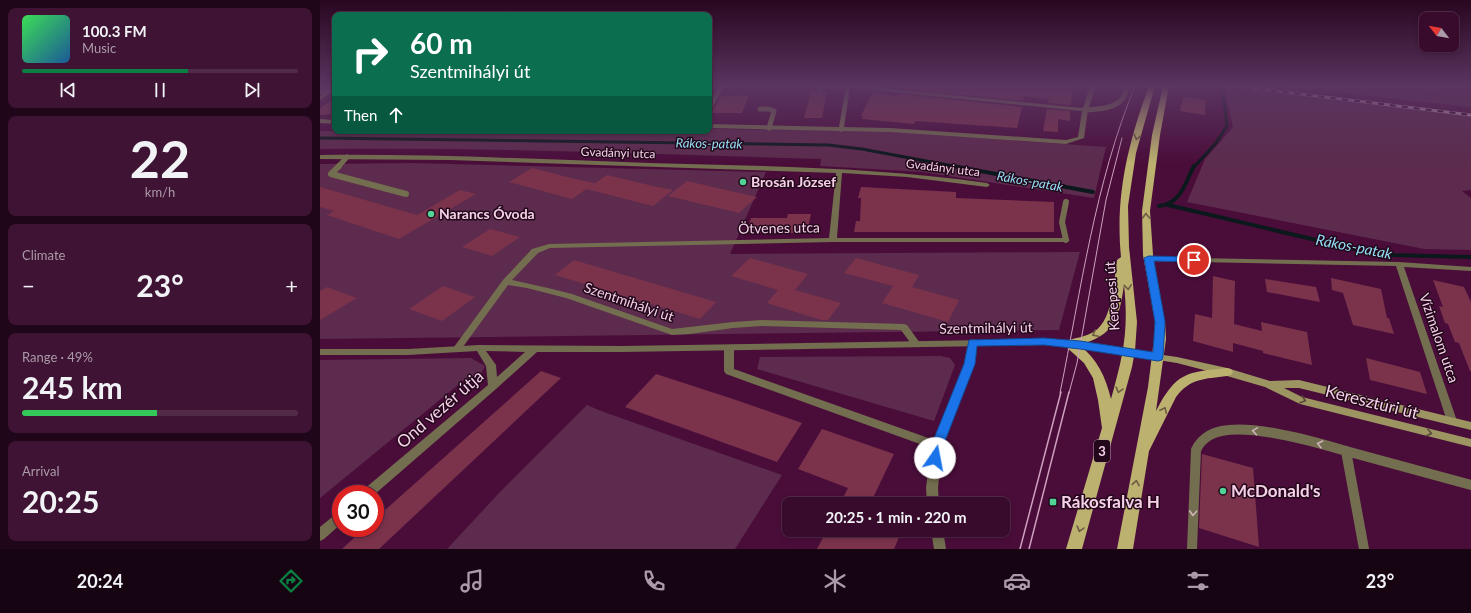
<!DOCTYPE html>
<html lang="en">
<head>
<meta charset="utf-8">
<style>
	body { margin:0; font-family:Lato,sans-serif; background:#3f1334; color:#f1f3f6; height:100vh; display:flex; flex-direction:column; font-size:15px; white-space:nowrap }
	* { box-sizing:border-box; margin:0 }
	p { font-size:13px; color:#ab9aa9 }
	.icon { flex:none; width:22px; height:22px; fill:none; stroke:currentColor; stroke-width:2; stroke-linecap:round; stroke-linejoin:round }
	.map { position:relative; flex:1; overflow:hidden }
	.details { display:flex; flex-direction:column; gap:8px; padding:8px; background:#1f0618; width:320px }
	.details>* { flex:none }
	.top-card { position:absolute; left:12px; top:12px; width:380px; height:122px; border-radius:8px; box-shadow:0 2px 6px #0003,0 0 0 1px #522b48; background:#0b6e4f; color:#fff; overflow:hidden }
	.needle { width:26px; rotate:301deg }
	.fabs { position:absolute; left:1099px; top:12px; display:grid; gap:8px }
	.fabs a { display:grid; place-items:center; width:40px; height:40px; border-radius:8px; background:#380a2c; box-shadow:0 2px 6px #0003,0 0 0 1px #522b48; font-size:20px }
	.speed { position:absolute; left:12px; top:485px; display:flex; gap:8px; font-size:20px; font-weight:700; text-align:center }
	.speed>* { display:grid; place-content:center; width:52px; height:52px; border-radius:50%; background:#380a2c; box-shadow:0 2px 6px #0003,0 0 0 1px #522b48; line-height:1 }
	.speed .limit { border:6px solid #d22; background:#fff; color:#111 }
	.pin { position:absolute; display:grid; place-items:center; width:34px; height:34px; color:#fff; margin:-17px; border:2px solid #fff; border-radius:50%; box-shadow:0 1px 4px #0007 }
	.me { position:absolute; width:44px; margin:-22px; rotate:12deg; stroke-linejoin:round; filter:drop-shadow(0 0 3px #0008) }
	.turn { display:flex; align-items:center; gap:14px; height:84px; padding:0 12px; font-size:18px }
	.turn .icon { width:52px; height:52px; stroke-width:2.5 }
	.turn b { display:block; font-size:28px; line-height:34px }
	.then { display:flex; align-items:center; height:38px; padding:0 12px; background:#0003; gap:8px; font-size:15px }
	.big { font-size:30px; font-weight:700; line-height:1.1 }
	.details .tile { flex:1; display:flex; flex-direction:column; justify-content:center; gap:6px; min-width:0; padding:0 14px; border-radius:8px; background:#3f1334 }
	.details .dial { align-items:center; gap:0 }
	.dial b { font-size:52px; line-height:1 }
	.song { display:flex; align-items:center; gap:12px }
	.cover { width:48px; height:48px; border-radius:6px; background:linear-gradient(135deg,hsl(130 70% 55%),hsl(210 70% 35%)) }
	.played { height:4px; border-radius:2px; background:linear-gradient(90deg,#0b8043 60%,#522b48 60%) }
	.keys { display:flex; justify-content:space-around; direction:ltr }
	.heat { display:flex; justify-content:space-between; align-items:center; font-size:22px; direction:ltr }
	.charge { height:6px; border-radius:3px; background:linear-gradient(90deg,#34c759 49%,#522b48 0) }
	.trip { position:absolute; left:462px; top:497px; width:228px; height:40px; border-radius:8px; background:#380a2c; box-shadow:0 2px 6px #0003,0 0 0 1px #522b48; font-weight:700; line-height:40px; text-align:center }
	.menu { display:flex; height:64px; justify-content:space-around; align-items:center; background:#160412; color:#ab9aa9 }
	.menu .icon { width:28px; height:28px }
	.menu .current { color:#0b8043 }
	.menu b { font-size:18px; color:#f1f3f6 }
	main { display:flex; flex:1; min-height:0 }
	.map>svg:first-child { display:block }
</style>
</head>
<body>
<main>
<section class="details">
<div class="tile">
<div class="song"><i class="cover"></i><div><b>100.3 FM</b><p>Music</p></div></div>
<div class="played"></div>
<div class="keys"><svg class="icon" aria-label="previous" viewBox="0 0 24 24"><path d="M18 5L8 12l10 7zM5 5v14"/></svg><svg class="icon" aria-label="pause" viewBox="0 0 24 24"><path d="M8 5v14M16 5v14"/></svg><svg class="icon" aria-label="next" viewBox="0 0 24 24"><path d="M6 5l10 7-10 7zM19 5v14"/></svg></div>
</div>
<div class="tile dial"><b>22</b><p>km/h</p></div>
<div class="tile"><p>Climate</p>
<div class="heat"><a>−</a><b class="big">23°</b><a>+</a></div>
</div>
<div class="tile"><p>Range · 49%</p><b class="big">245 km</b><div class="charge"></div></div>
<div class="tile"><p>Arrival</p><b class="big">20:25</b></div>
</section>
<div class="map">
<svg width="1151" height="549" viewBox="0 0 1151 549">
	<rect width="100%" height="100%" fill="#4a0d3a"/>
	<g fill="#5c2b4d">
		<path d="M904,86L1151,116V190L1142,191L1151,198V250L1104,249L867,202L885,159L913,127Z"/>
		<path d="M960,86H1151V107Z"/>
		<path d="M389,129L560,131L786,147L774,198L602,172L500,166L501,159C334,154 167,147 0,149V131H389Z"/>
		<path d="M93,163L446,172L410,254L760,252L739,330L0,339V164Z"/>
		<path d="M621,356L630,358L635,365L614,421L437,369L440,357Z"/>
		<path d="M151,358L165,366L157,383L144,380L0,498V360Z"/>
		<path d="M267,405L281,411L462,475L415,549H127L180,492Z"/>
	</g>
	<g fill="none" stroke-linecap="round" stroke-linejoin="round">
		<g stroke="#0b181c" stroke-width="3">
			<path d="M0,138L508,145L542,149L638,167"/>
			<path d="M874,167L896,143L907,126L902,86"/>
		</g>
		<g stroke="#0b181c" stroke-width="4">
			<path d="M633,166L773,192"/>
			<path d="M848,205L1047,252L1069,255L1151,257"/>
			<path d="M839,206C861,204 865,183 874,166"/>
		</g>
	</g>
	<g fill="#7b334c">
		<path d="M584,86H659L679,88L678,89L681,90V86H753L751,105L728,103L729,99L704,96L703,101L582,89Z"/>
		<path d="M491,92H507L502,118H484Z"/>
		<path d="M552,93L578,96L579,94L702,107L697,128L595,121L594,124L542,119L543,116H541Z"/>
		<path d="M429,95L422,113H389L393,110L401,96Z"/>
		<path d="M863,97L886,100L885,115L860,111Z"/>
		<path d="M15,98V114L0,115V108Z"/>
		<path d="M727,109L750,111V121L738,119V132L723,131Z"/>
		<path d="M212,168L255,179L275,183L252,199L189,182Z"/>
		<path d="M287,175L333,186L353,190L333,206L266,189Z"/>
		<path d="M367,181L415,192L437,197L419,213L348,196Z"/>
		<path d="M0,187L97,215L140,190L156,194L79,239L7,215L14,211L0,207Z"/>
		<path d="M541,187L636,192V198L734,202V232H534L536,221H540L541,198H538Z"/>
		<path d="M468,214H491L487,233H426L431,218H467Z"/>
		<path d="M170,229L200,237L172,256L142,247Z"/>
		<path d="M430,258L488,274L475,290L521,303L508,320H501L447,303L458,290L411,276Z"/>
		<path d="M536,258L599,275L592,287L639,300L628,322L562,303L573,286L524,273Z"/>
		<path d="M254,260L396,302L380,319L235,275Z"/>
		<path d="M893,276L915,281L914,324L942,331L941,322L987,332L992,365L943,353V351L913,343V352L873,341L875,314L892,318Z"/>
		<path d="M1011,278L1061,289L1067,318H1069L1074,334L1033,325L1023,293L1012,290Z"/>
		<path d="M945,279L996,287L1000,302L947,292Z"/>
		<path d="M1113,280L1144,287L1151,302V371H1150L1139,343L1135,342L1128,324L1125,323L1119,306L1123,307Z"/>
		<path d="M123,286L155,297L122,321L89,309Z"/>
		<path d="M7,287L37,298L0,320V291Z"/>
		<path d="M1046,358L1100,372L1107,394L1050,380Z"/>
		<path d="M221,371L241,378L59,549H22L45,528H55V519Z"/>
		<path d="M336,374L413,399L482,423L457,462L305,407Z"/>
		<path d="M502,429L574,454L550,504H520L528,488L478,469Z"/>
		<path d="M882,454L933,468L939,547L879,528Z"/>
		<path d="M507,530H582L574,549H497Z"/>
	</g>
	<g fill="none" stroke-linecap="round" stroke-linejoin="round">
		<g stroke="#736e4f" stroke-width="5">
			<path d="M0,86H15"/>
			<path d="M1109,86L1113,88"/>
			<path d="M500,89L502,86H528"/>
			<path d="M0,92L10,91"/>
			<path d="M440,109H449L454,111L449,128"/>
			<path d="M765,110C777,109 795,109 803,98C805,94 806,90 808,86"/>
			<path d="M18,167L27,157"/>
		</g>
		<g stroke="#736e4f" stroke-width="6">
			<path d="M19,166L11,174L86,194"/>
			<path d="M746,202L742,222L746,240"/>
		</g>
		<g stroke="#736e4f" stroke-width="10">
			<path d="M872,549L876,450C879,443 883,439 890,435C918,419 996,442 1026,451"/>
			<path d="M1044,549L1026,451L1151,485"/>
		</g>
		<g fill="#736e4f" fill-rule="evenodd">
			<path d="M15,86V90L0,100V96Z"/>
			<path d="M399,86H404L392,109L389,111V104Z"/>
			<path d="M526,86H540L763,108L770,86H776L768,110L764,138L746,144L570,132L523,131L521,132L519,131L389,128V124L519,127ZM530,88L762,111L758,137L746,140L570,128L524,127Z"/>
			<path d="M0,119L15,120V124L0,123Z"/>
			<path d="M0,155C110,154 219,159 329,163C442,166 555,167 667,183L670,185L667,187L587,177L522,173L517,238H746L750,240L746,242H513L230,248L218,253L192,280L228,288L252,294L352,329L413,322L442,320L584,324L587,325L600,343L598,345H592L581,330L442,326L413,328L370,334L352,335L246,298L207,288L188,285L140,351H134L132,349L134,347L183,280L212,249L229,244L509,238L516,173L130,160L0,159Z"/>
			<path d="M826,257L1079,262L1151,267V271L1084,267L1137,421L1136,424L1132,425L1128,424L1127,421L1076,266L829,261L825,259Z"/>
			<path d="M653,339L656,340L658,342L654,364L622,446L618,488L619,504H607L606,488L611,448L406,374L404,371V347L406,345H412L414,347V369L614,440L644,364L648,342L650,340Z"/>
			<path d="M611,530H623L626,549H614Z"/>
		</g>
		<g fill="#736e4f" fill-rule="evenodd">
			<path d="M724,339L760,342L809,350L812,351L814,353L812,355L809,356L760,348L724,345L302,352H217L176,389L55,494H41L43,490L168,385L166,366L157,351L88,355H0V349H88L159,345L302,346ZM166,351L205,352L177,377L176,365Z"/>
			<path d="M21,512V524L4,539L0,541V527L17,513Z"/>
		</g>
		<path fill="#9c9461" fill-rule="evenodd" d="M809,350L857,357L907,368L950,381L979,380L1151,422V430L979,388H964L982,397L1151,439V447L980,404L945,387L907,376L857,363L806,355L804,353L806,351Z"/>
		<g fill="#bcb16e" fill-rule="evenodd">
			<path d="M829,86H835L816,153L808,206L809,247L817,322L815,351L812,367L762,549H746L782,428L778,400L773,378L764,363L743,344L745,341C755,338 766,337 775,331C793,319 794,280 797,260L801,257C795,196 808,143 829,86ZM804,285C809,331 803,356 791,399C786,378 777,358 759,345C794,335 799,320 804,285Z"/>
			<path d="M843,86H849L840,135L830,211L833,255L845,322L846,339L836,411C856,372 867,372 907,368L911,369L913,372L911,375L907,376C885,379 870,378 856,397L829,451L813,549H797L828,387L834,339L835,322L823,255L822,211L832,135Z"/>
		</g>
		<g stroke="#cca1be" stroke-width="1">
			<path d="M740,393C761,290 775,183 815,86"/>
			<path d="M749,393L757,363L786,200L802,138"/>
		</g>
		<g stroke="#cca1be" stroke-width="1.5">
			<path d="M700,549L741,392"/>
			<path d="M709,549L749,392"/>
		</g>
		<defs>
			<path id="rail" d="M915,86L1151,115"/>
		</defs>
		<use href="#rail" stroke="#cca1be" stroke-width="3"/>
		<use href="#rail" stroke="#22081a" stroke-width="2" stroke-dasharray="6" stroke-linecap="butt"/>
	</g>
	<defs><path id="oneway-chevron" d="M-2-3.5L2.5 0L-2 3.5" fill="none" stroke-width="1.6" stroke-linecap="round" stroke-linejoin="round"/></defs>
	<g stroke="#6f5c44">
		<use href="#oneway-chevron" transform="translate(817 137) rotate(105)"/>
		<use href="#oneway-chevron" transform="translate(826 216) rotate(-91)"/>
		<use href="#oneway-chevron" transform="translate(808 287) rotate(84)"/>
		<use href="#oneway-chevron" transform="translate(775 334) rotate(153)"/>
		<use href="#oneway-chevron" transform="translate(799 390) rotate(106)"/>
		<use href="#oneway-chevron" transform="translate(844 410) rotate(-65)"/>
		<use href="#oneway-chevron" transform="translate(816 483) rotate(-80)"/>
		<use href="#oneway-chevron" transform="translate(760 529) rotate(106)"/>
	</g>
	<g stroke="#59473a">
		<use href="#oneway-chevron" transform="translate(983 400) rotate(18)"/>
		<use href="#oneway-chevron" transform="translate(1109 433) rotate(14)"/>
	</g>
	<g stroke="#cfb3ba">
		<use href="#oneway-chevron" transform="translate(935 431) rotate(-171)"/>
		<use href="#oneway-chevron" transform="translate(1000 444) rotate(-166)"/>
		<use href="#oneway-chevron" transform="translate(873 513) rotate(93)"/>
	</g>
	<linearGradient id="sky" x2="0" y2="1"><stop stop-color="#290720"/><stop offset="0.53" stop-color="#5a3560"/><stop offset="1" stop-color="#5a3560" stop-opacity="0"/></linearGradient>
	<rect width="1151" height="163" fill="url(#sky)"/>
	<path fill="#1a73e8" stroke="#114b97" d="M829,256L874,257L878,260L874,262L834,261L845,322L843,357L842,360L838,361L760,349L724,345L657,346L655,364L623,446L620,462L615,464L611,462L609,458L611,446L644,364L649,340L724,338L760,341L833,352L835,322L824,258Z"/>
	<g fill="#51d398" stroke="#22081a" stroke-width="1.5">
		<circle cx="423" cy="182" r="4"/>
		<circle cx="111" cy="214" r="4"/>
		<circle cx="903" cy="491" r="4"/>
		<rect x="729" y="498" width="8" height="8" rx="2"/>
	</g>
	<g text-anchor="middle" stroke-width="3" stroke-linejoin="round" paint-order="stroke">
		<g font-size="12" fill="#f6d1e8" stroke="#22081a">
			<text transform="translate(298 153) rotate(2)" y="4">Gvadányi utca</text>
			<text transform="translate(623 168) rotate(7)" y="4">Gvadányi utca</text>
		</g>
		<g font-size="13" font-style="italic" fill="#93ddf5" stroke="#22081a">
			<text transform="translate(389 143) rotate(1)" y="5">Rákos-patak</text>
			<text transform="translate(710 181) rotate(10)" y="5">Rákos-patak</text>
		</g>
		<rect fill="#22081a" stroke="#b695aa" stroke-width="1" x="774" y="440" width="16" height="22" rx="3"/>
		<g font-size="13" font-weight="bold" fill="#f6d1e8">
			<text x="782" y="456">3</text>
		</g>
		<g font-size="14" font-weight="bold" fill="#f6d1e8" stroke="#22081a" text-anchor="start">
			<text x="431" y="187">Brosán József</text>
			<text x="119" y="219">Narancs Óvoda</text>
		</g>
		<g font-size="14" fill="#f6d1e8" stroke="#22081a">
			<text transform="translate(459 228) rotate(-1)" y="5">Ötvenes utca</text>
			<text transform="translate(792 296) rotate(-94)" y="5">Kerepesi út</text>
			<text transform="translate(309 302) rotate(19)" y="5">Szentmihályi út</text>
			<text transform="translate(666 328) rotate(-1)" y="5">Szentmihályi út</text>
			<text transform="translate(1119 338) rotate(71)" y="5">Vízimalom utca</text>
		</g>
		<g font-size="15" font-style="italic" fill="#93ddf5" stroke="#22081a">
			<text transform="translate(1034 247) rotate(11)" y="5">Rákos-patak</text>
		</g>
		<g font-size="17" fill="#f6d1e8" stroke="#22081a">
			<text transform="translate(1052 402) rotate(14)" y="6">Keresztúri út</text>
			<text transform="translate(120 409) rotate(-41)" y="6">Ond vezér útja</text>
		</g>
		<g font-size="17" font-weight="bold" fill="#f6d1e8" stroke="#22081a" text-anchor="start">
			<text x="911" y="497">McDonald's</text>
			<text x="741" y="508">Rákosfalva H</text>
		</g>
	</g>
</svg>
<div class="fabs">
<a><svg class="needle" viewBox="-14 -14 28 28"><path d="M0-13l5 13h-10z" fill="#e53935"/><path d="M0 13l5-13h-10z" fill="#ab9aa9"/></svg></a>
</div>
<div class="speed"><div class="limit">30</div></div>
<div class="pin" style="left:874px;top:260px;background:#d93025"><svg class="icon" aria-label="arrive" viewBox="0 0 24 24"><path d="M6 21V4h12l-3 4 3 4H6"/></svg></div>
<svg class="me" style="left:615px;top:458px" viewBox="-20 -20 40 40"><circle r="19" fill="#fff"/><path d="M0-13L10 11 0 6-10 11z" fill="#1a73e8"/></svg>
<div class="trip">20:25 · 1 min · 220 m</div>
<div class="top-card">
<div class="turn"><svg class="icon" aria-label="right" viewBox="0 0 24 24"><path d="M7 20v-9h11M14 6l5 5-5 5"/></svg><div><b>60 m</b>Szentmihályi út</div></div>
<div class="then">Then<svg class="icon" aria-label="ahead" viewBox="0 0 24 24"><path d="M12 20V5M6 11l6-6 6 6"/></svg></div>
</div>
</div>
</main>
<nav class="menu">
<b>20:24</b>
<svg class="icon current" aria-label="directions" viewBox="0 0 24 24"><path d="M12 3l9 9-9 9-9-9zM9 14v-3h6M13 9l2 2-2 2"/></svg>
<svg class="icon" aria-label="music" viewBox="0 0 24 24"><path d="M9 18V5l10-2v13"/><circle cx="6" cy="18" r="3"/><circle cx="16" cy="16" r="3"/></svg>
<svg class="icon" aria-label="phone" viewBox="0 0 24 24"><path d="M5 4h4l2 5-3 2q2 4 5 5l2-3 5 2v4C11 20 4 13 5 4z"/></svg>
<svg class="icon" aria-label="climate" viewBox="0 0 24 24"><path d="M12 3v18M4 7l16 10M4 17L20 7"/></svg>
<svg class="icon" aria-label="car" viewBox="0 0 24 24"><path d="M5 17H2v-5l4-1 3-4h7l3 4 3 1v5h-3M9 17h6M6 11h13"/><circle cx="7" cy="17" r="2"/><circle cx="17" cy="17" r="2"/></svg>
<svg class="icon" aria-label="filters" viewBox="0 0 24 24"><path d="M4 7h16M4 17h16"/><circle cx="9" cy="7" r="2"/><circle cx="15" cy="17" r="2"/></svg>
<b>23°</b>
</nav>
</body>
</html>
